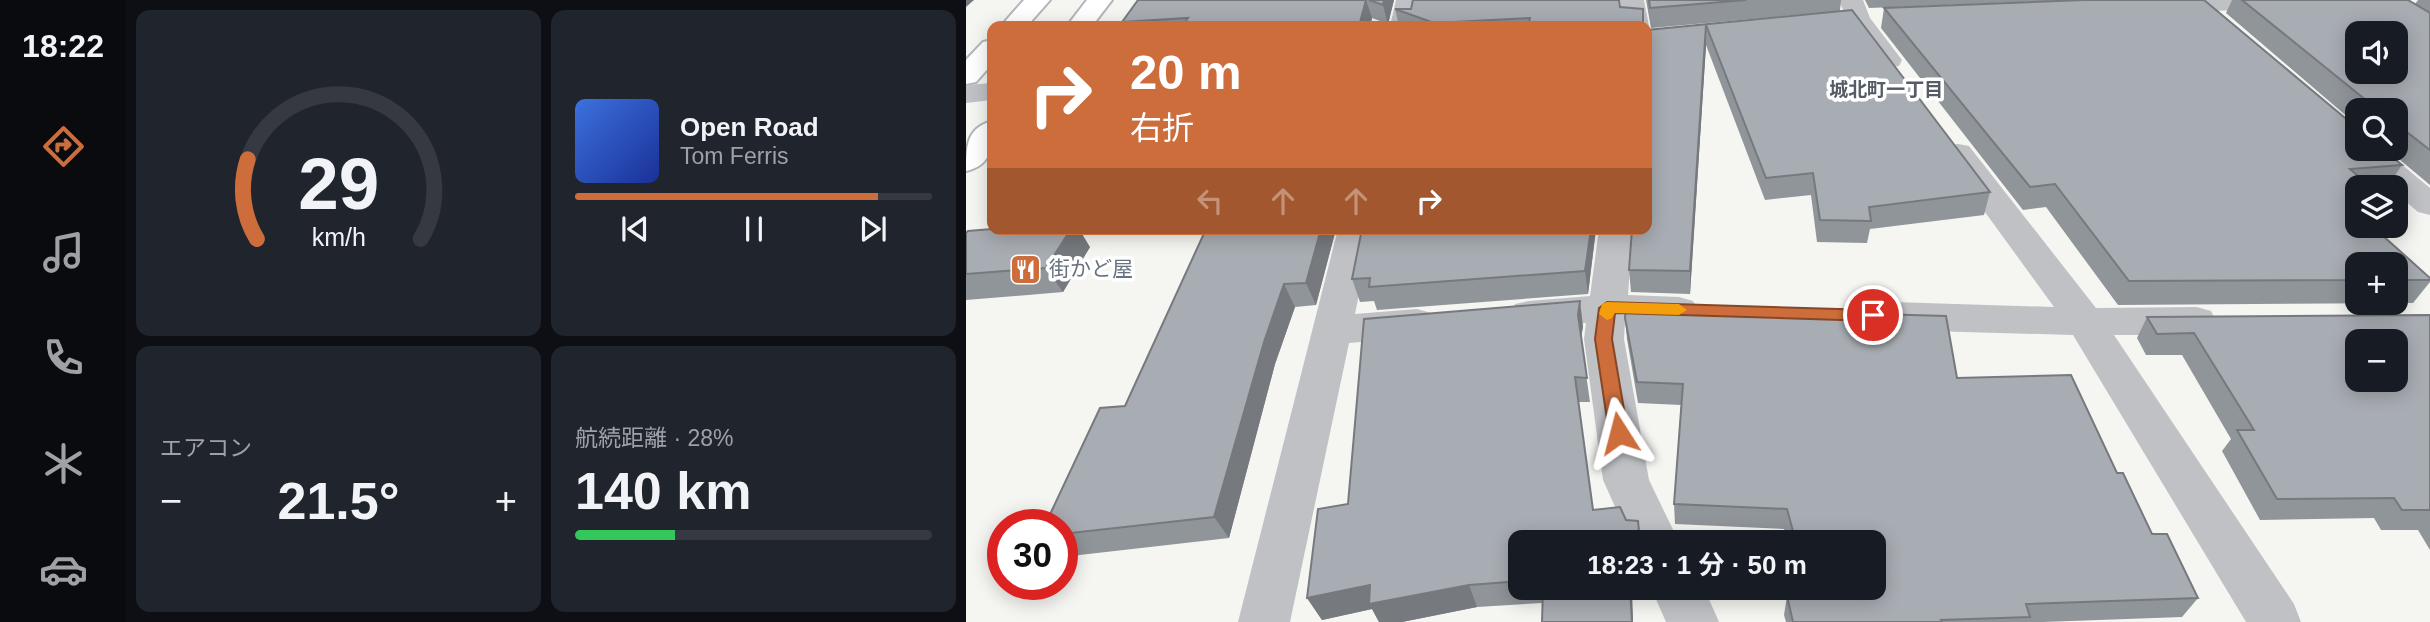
<!DOCTYPE html>
<html lang="ja">
<head>
<meta charset="utf-8">
<style>
	body { margin:0; font-family:Arial,"Noto Sans JP",sans-serif; background:#20242c; color:#f1f3f6; height:100vh; display:flex; flex-direction:column; font-size:26px; white-space:nowrap }
	* { box-sizing:border-box; margin:0 }
	p { font-size:23px; color:#9ea1a6 }
	.icon { flex:none; width:38px; height:38px; fill:none; stroke:currentColor; stroke-width:2; stroke-linecap:round; stroke-linejoin:round }
	.map { position:relative; flex:1; overflow:hidden }
	.sheet { display:flex; flex-direction:column; gap:10px; padding:10px; background:#0d0f14; width:840px }
	.sheet>* { flex:none }
	.hud { position:absolute; left:21px; top:21px; width:665px; height:214px; border-radius:14px; box-shadow:0 4px 18px #0003; background:#cc6d3b; color:#fff; overflow:hidden }
	.buttons { position:absolute; left:1379px; top:21px; display:grid; gap:14px }
	.buttons a { display:grid; place-items:center; width:63px; height:63px; border-radius:14px; background:#171b24; box-shadow:0 4px 18px #0003; font-size:35px }
	.speed { position:absolute; left:21px; top:509px; display:flex; gap:14px; font-size:35px; font-weight:700; text-align:center }
	.speed>* { display:grid; place-content:center; width:91px; height:91px; border-radius:50%; background:#171b24; box-shadow:0 4px 18px #0003; line-height:1 }
	.speed .limit { border:10px solid #d22; background:#fff; color:#111 }
	.pin { position:absolute; display:grid; place-items:center; width:60px; height:60px; color:#fff; margin:-30px; border:4px solid #fff; border-radius:50%; box-shadow:0 2px 7px #0007 }
	.me { position:absolute; width:77px; margin:-38px; rotate:351deg; stroke-linejoin:round; filter:drop-shadow(0 0 5px #0008) }
	.turn { display:flex; align-items:center; gap:24px; height:147px; padding:0 28px; font-size:32px }
	.turn .icon { width:91px; height:91px; stroke-width:2.5 }
	.turn b { display:block; font-size:49px; line-height:60px }
	.lanes { display:flex; align-items:center; height:66px; padding:0 28px; background:#0003; justify-content:center; gap:35px; direction:ltr }
	.lanes .off { opacity:.35 }
	.big { font-size:52px; font-weight:700; line-height:1.1 }
	.sheet .card { flex:1; display:flex; flex-direction:column; justify-content:center; gap:10px; min-width:0; padding:0 24px; border-radius:14px; background:#20242c }
	.sheet .dial { align-items:center; gap:0 }
	.dial svg { height:182px; overflow:visible; fill:none; stroke:#363941; stroke-width:7; stroke-linecap:round; text-anchor:middle }
	.dial text { fill:#f1f3f6; stroke:none }
	.song { display:flex; align-items:center; gap:21px }
	.cover { width:84px; height:84px; border-radius:10px; background:linear-gradient(135deg,hsl(220 70% 55%),hsl(230 70% 35%)) }
	.played { height:7px; border-radius:4px; background:linear-gradient(90deg,#cc6d3b 85%,#363941 85%) }
	.keys { display:flex; justify-content:space-around; direction:ltr }
	.heat { display:flex; justify-content:space-between; align-items:center; font-size:38px; direction:ltr }
	.charge { height:10px; border-radius:5px; background:linear-gradient(90deg,#34c759 28%,#363941 0) }
	.sheet .tiles { flex:1; display:grid; gap:10px; grid-template-columns:repeat(2,1fr) }
	.trip { position:absolute; left:542px; top:530px; width:378px; height:70px; border-radius:14px; background:#171b24; box-shadow:0 4px 18px #0003; font-weight:700; line-height:70px; text-align:center }
	main { display:flex; flex:1; min-height:0 }
	.tab-bar { display:flex; flex-direction:column; width:126px; justify-content:space-around; align-items:center; background:#090b0e; color:#9ea1a6 }
	.tab-bar .icon { width:49px; height:49px }
	.tab-bar .selected { color:#cc6d3b }
	.tab-bar b { font-size:32px; color:#f1f3f6 }
	.map>svg:first-child { display:block }
</style>
</head>
<body>
<main>
<nav class="tab-bar">
<b>18:22</b>
<svg class="icon selected" aria-label="directions" viewBox="0 0 24 24"><path d="M12 3l9 9-9 9-9-9zM9 14v-3h6M13 9l2 2-2 2"/></svg>
<svg class="icon" aria-label="music" viewBox="0 0 24 24"><path d="M9 18V5l10-2v13"/><circle cx="6" cy="18" r="3"/><circle cx="16" cy="16" r="3"/></svg>
<svg class="icon" aria-label="phone" viewBox="0 0 24 24"><path d="M5 4h4l2 5-3 2q2 4 5 5l2-3 5 2v4C11 20 4 13 5 4z"/></svg>
<svg class="icon" aria-label="climate" viewBox="0 0 24 24"><path d="M12 3v18M4 7l16 10M4 17L20 7"/></svg>
<svg class="icon" aria-label="car" viewBox="0 0 24 24"><path d="M5 17H2v-5l4-1 3-4h7l3 4 3 1v5h-3M9 17h6M6 11h13"/><circle cx="7" cy="17" r="2"/><circle cx="17" cy="17" r="2"/></svg>
</nav>
<section class="sheet">
<div class="tiles">
<div class="card dial"><svg viewBox="0 0 100 80">
<path d="M14 69A42 42 0 1 1 86 69"/>
<path d="M14 69A42 42 0 0 1 10 34" stroke="#cc6d3b"/>
<text x="50" y="56" font-size="32" font-weight="700">29</text>
<text x="50" y="72" font-size="11">km/h</text>
</svg></div>
<div class="card">
<div class="song"><i class="cover"></i><div><b>Open Road</b><p>Tom Ferris</p></div></div>
<div class="played"></div>
<div class="keys"><svg class="icon" aria-label="previous" viewBox="0 0 24 24"><path d="M18 5L8 12l10 7zM5 5v14"/></svg><svg class="icon" aria-label="pause" viewBox="0 0 24 24"><path d="M8 5v14M16 5v14"/></svg><svg class="icon" aria-label="next" viewBox="0 0 24 24"><path d="M6 5l10 7-10 7zM19 5v14"/></svg></div>
</div>
<div class="card"><p>エアコン</p>
<div class="heat"><a>−</a><b class="big">21.5°</b><a>+</a></div>
</div>
<div class="card"><p>航続距離 · 28%</p><b class="big">140 km</b><div class="charge"></div></div>
</div>
</section>
<div class="map">
<svg width="1464" height="622" viewBox="0 0 1464 622">
	<rect width="100%" height="100%" fill="#f5f5f2"/>
	<g fill="none" stroke-linecap="round" stroke-linejoin="round">
		<defs>
			<g id="major">
				<path d="M58,0H84L61,26H35Z"/>
				<path d="M121,0H146L126,26H101Z"/>
				<path d="M26,40V64L10,82L0,84V60L17,42Z"/>
				<path d="M26,121C27,144 27,165 0,171C0,148 0,128 26,121Z"/>
			</g>
		</defs>
		<use href="#major" stroke="#b2b5b9" stroke-width="4"/>
		<g fill="#bfc1c5" fill-rule="evenodd">
			<path d="M430,0H454L448,26H424Z"/>
			<path d="M654,0H678L683,26L681,29V26H658Z"/>
			<path d="M873,0H897L904,18L936,60L933,66C927,67 921,69 916,66C903,60 878,15 873,0Z"/>
			<path d="M1365,0L1362,5L1353,7L1191,13L1182,11L1179,6L1186,0Z"/>
			<path d="M26,83V100L0,103V85Z"/>
			<path d="M1391,141V149H1417L1464,188V215L1452,212L1430,193V187H1423L1387,156L1382,149Z"/>
			<path d="M992,144L1003,146L1130,308L1231,307L1245,311L1250,321L1245,331L1231,335H1148L1328,604L1335,622H1280L1107,335L927,330L913,326L908,316L913,306L927,302L1088,307L976,153L981,146Z"/>
			<path d="M372,229H406L389,314L451,309L465,313L471,323L465,333L451,337L383,343L324,622H272Z"/>
			<path d="M633,229H667L662,295L713,297L727,301L732,310L727,319L713,323L659,322L658,339L683,480L713,542H665L637,480L618,339L620,323L563,327L549,324L544,314L549,304L563,301L624,296Z"/>
			<path d="M685,588H738L753,622H700Z"/>
		</g>
		<use href="#major" fill="#fff" fill-rule="evenodd"/>
	</g>
	<g fill="#90959a" fill-rule="evenodd">
		<path d="M172,0H428L422,24L406,18L404,26H158L156,22Z"/>
		<path d="M680,0H875L874,11L685,28Z"/>
		<path d="M899,0H1110L903,8Z"/>
		<path d="M1266,0H1442L1449,4L1452,0H1464V185L1421,149H1430V110H1391V125L1260,13Z"/>
		<path d="M654,7L677,9L678,26H433L429,9Z"/>
		<path d="M918,8L1436,165L1421,187H1391V226H1419L1414,233L1464,278V282L1447,303L1152,305L1080,207L1057,210L915,28ZM1391,264H1430V303H1391Z"/>
		<path d="M886,10L1024,192L1018,215L904,229L901,243L851,242L845,195L799,200L740,45L724,294L665,292L663,270L681,30Z"/>
		<path d="M370,229L350,305L329,307L309,364L263,538L96,557V525L159,406Z"/>
		<path d="M630,229L622,294L411,310L408,301L394,302L386,279Z"/>
		<path d="M0,233L124,247L97,292L0,300Z"/>
		<path d="M1464,315V550L1452,530H1415L1408,518L1294,520L1256,451L1265,439L1216,355H1180L1171,338L1181,317Z"/>
		<path d="M659,318L991,378L1151,473L1186,534L1232,598L1216,617L1077,622H820L818,615L821,596L834,593L833,588H908V542H822L818,529L709,524L708,504L715,405L672,403L661,339Z"/>
		<path d="M617,326L615,339L624,402H613L555,542V588H678V589L576,603L511,607L436,622H413L406,609L356,620L341,598L382,504Z"/>
	</g>
	<g fill="#76797d">
		<path d="M0,0H8L0,7Z"/>
		<path d="M400,0L406,18L404,26H393Z"/>
		<path d="M418,0H428L422,24L417,5Z"/>
		<path d="M740,25V45L724,294V271Z"/>
		<path d="M105,229H113L124,247L97,292L80,268Z"/>
		<path d="M355,229H370L350,305L340,283Z"/>
		<path d="M625,229H630L622,294L619,271Z"/>
		<path d="M318,284L329,307L309,364L263,538L248,517L298,342Z"/>
		<path d="M614,301L617,326L615,339L612,315Z"/>
		<path d="M404,585H503L511,607L436,622H413L406,609L356,620L341,598Z"/>
		<path d="M664,588H666L667,622H666Z"/>
	</g>
	<g fill="#a8adb3" stroke="#76797d" stroke-width="2" fill-rule="evenodd">
		<path d="M172,0H400L393,26H216L222,18L156,22Z"/>
		<path d="M403,0H418L417,5Z"/>
		<path d="M447,0H653L654,7L677,9V26H562L564,18L468,23L429,9H445Z"/>
		<path d="M683,0H780L684,8Z"/>
		<path d="M1118,0H1238L1391,128V149H1416L1436,165L1384,169L1405,187H1391V226H1406L1464,278V280H1430V264H1391V280L1163,281L1089,184L1064,187L918,8Z"/>
		<path d="M1276,0H1442L1464,13V150L1433,126L1430,125V110H1406V105ZM1391,33H1430V72H1391Z"/>
		<path d="M886,10L1024,192L903,207L905,221L854,220L847,173L800,178L740,25L724,271L663,270L666,229H681V30Z"/>
		<path d="M26,229H105L80,268L0,274V233L2,231Z"/>
		<path d="M240,229H355L340,283L318,284L298,342L248,517L96,534V525H79L134,408L159,406Z"/>
		<path d="M396,229H625L619,271L403,287L404,278L386,279Z"/>
		<path d="M614,301L612,315L621,378L609,377L627,510L654,507L660,520L672,521L674,542H555V581L503,585L403,604L404,585L341,598L352,509L382,504L398,319Z"/>
		<path d="M660,304L772,310L980,316L991,378L1105,375L1151,473H1157L1186,534H1201L1232,598L1060,604L1064,617L975,620L976,622H827L821,596L842,592L841,588H908V542H830L821,509L708,504L717,384L671,382L659,318Z"/>
		<path d="M1464,315V510H1436L1428,498L1311,499L1271,430H1288L1228,333L1191,334L1181,317ZM1391,341H1430V380H1391Z"/>
		<path d="M577,588H664L666,622H576Z"/>
	</g>
	<path fill="#cc6d3b" stroke="#854726" stroke-width="2" d="M641,302L907,310L915,315L907,321L649,313L646,339L662,433L659,438L653,440L646,438L643,433L629,339L633,308Z"/>
	<path fill="#f59e0b" d="M641,302L713,304L721,310L713,315L649,313L646,318L641,320L633,314L636,304Z"/>
	<defs>
		<symbol id="restaurant-square" viewBox="-11 -11 22 22"><rect x="-9" y="-9" width="18" height="18" rx="4" fill="#cc6d3b" stroke="#fff"/><path d="M-5-6h1v4h1v-4h1v4h1v-4h1v5L-1.5 .5V6h-2V.5L-5-1ZM5-6V6H3V1.5H1.5Q1.5-4 5-6Z" fill="#fff"/></symbol>
	</defs>
	<g fill-rule="evenodd">
		<use href="#restaurant-square" x="42" y="252" width="35" height="35"/>
	</g>
	<g text-anchor="middle" stroke-width="7" stroke-linejoin="round" paint-order="stroke">
		<g font-size="19" font-weight="bold" fill="#555c65" stroke="#fff">
			<text x="920" y="96">城北町一丁目</text>
		</g>
		<g font-size="21" fill="#68727f" stroke="#fff" text-anchor="start">
			<text x="83" y="276">街かど屋</text>
		</g>
	</g>
</svg>
<div class="buttons">
<a><svg class="icon" aria-label="sound" viewBox="0 0 24 24"><path d="M4 9h4l5-4v14l-5-4H4zM17 9q2 3 0 6"/></svg></a>
<a><svg class="icon" aria-label="search" viewBox="0 0 24 24"><circle cx="10" cy="10" r="6"/><path d="M15 15l6 6"/></svg></a>
<a><svg class="icon" aria-label="layers" viewBox="0 0 24 24"><path d="M12 4l9 5-9 5-9-5zM3 14l9 5 9-5"/></svg></a>
<a>+</a>
<a>−</a>
</div>
<div class="speed"><div class="limit">30</div></div>
<div class="pin" style="left:907px;top:315px;background:#d93025"><svg class="icon" aria-label="arrive" viewBox="0 0 24 24"><path d="M6 21V4h12l-3 4 3 4H6"/></svg></div>
<svg class="me" style="left:653px;top:433px" viewBox="-20 -20 40 40"><path d="M0-17L14 15 0 8-14 15z" fill="#cc6d3b" stroke="#fff" stroke-width="4"/></svg>
<div class="trip">18:23 · 1 分 · 50 m</div>
<div class="hud">
<div class="turn"><svg class="icon" aria-label="right" viewBox="0 0 24 24"><path d="M7 20v-9h11M14 6l5 5-5 5"/></svg><div><b>20 m</b>右折</div></div>
<div class="lanes"><svg class="icon off" aria-label="left" viewBox="0 0 24 24"><path d="M17 20v-9H6M10 6l-5 5 5 5"/></svg><svg class="icon off" aria-label="ahead" viewBox="0 0 24 24"><path d="M12 20V5M6 11l6-6 6 6"/></svg><svg class="icon off" aria-label="ahead" viewBox="0 0 24 24"><path d="M12 20V5M6 11l6-6 6 6"/></svg><svg class="icon" aria-label="right" viewBox="0 0 24 24"><path d="M7 20v-9h11M14 6l5 5-5 5"/></svg></div>
</div>
</div>
</main>
</body>
</html>
